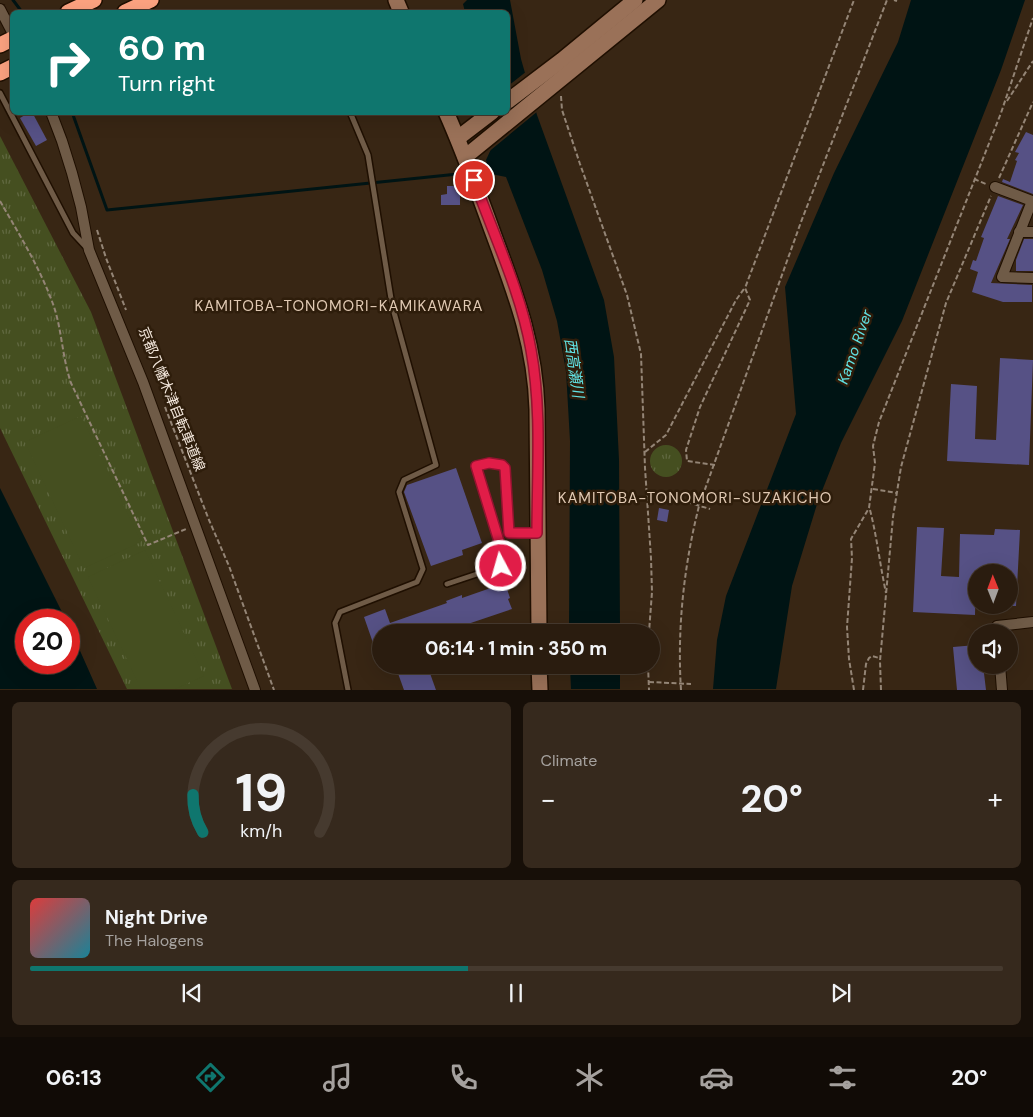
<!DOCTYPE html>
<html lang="en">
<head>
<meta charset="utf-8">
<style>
	body { margin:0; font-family:"DM Sans","Noto Sans JP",sans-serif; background:#36291d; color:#f1f3f6; height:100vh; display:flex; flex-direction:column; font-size:19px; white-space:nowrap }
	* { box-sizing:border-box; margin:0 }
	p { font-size:16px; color:#a5a19e }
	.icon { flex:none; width:28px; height:28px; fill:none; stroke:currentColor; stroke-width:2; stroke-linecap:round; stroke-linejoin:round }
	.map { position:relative; height:690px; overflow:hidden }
	.side { display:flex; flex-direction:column; gap:12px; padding:12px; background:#170f08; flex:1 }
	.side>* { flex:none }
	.banner { position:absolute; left:10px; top:10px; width:500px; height:105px; border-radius:8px; box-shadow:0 5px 20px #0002,0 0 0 1px #463a2f; background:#0f766e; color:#fff; overflow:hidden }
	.needle { width:32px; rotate:359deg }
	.fabs { position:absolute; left:968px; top:564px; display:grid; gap:10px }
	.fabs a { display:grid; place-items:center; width:50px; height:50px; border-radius:50%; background:#2a1c0f; box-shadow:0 5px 20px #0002,0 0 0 1px #463a2f; font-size:25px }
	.speed { position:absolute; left:15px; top:609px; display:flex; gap:10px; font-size:25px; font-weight:700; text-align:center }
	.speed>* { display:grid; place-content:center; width:65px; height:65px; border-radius:50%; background:#2a1c0f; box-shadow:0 5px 20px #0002,0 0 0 1px #463a2f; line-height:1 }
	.speed .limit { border:8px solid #d22; background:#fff; color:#111 }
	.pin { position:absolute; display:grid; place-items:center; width:42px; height:42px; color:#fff; margin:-21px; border:2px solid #fff; border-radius:50%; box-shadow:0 1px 5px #0007 }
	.me { position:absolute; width:55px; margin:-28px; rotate:354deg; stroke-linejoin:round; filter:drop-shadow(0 0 4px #0008) }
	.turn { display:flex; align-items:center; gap:18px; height:105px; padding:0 25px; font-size:22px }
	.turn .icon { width:65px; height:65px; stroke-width:2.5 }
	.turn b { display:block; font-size:35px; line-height:42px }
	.big { font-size:38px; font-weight:700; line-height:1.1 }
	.side .widget { flex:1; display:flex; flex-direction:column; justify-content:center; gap:8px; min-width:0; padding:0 18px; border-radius:8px; background:#36291d }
	.side .dial { align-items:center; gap:0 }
	.dial svg { height:130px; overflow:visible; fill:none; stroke:#463a2f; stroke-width:7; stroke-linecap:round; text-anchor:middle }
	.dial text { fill:#f1f3f6; stroke:none }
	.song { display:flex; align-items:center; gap:15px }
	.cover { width:60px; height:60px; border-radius:8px; background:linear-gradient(135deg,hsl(0 70% 55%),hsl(190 70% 35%)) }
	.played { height:5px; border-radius:2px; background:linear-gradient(90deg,#0f766e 45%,#463a2f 45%) }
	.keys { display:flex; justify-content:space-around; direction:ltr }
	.heat { display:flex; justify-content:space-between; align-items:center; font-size:28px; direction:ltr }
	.side .tiles { flex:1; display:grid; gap:12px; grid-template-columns:1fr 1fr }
	.widget:last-child { grid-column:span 2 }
	.trip { position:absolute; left:372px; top:624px; width:288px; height:50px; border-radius:25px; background:#2a1c0f; box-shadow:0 5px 20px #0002,0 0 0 1px #463a2f; font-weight:700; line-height:50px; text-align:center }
	.dock { display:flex; height:80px; justify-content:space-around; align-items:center; background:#110b06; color:#a5a19e }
	.dock .icon { width:35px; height:35px }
	.dock .selected { color:#0f766e }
	.dock b { font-size:22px; color:#f1f3f6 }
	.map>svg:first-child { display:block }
</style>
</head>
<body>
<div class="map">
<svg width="1033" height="690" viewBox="0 0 1033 690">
	<defs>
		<pattern id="grass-tufts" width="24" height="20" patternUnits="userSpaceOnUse" patternTransform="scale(1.25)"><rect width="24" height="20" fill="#454f20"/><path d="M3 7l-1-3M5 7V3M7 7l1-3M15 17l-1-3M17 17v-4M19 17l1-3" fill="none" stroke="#606840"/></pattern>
	</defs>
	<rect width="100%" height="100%" fill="#382614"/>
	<g fill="url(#grass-tufts)">
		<path d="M0,136L91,312L232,689H127L0,428Z"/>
		<circle cx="666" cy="461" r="16"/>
	</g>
	<g fill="#454f20">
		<path d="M81,416L141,542L84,568L25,442Z"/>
		<path d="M145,550L204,676L175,689H141L88,577Z"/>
	</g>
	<g fill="#001414">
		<path d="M467,0H510L521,59L537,115L604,300L614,357L619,460L620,632H569L570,441L566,371L557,321L542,270L506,177L491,174L486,160L508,112V12H465L463,4Z"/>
		<path d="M911,0H1025L1001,70L902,321L841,443L818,501L792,586L776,689H713L717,640L726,596L796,414L785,287L834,173L898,42Z"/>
		<path d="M0,488L66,620H26V662H69V626L97,689H0Z"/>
		<path d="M570,665H620V689H571Z"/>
	</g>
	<path fill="#382614" d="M527,71L538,111L486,154L494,137L487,112H508V86Z"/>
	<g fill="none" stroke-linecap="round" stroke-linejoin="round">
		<g stroke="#001414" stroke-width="3">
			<path d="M13,0L22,12"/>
			<path d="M72,112L107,210L458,174L465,172"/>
			<path d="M473,169L491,163"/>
		</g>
	</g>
	<g fill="#565185">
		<path d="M30,112H32L47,140L36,146L20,118Z"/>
		<path d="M1026,132L1033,135V194L1002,182L1003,179L1010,182L1017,161L1015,160L1019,153L1015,152Z"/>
		<path d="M447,186H460V205H441V195L447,194Z"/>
		<path d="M998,196L1023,205L1007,239H1010L991,283L1032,285V302H1003L972,292L978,272L970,269L973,260L976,261L984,238L981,237Z"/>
		<path d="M1024,239H1033V271H1016V260Z"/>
		<path d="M1000,358L1033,360L1029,465L947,461L951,384L977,386L975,439L996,440Z"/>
		<path d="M456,468L482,543L462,550L463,555L431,566L404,492L407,485Z"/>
		<path d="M659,508L669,510L667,522L657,520Z"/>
		<path d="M917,527L944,528L941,576L959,577L960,534L994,535L995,529L1020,530L1016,606H1009V572H976L975,615L913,612Z"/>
		<path d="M505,583L510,598L508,599L512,609L444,632H381V663H380L364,617L385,609L390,623L447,603L446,601L462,595V598Z"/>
		<path d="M976,645V665H983L986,690H957L953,647Z"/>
		<path d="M395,665H427L436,690H404Z"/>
	</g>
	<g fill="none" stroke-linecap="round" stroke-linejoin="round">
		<defs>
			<g id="lane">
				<path d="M0,93L73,233L86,247"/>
				<path d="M447,584L501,566V548L476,466L489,463L502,465L505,468L509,533H537"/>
				<path d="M348,690L335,623L340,612L417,582L423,569L399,492L404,480L436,465L392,305L368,155L350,112"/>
			</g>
			<g id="street">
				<path d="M0,9L12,32"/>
				<path d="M51,112L62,141L72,173L81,207L89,250L143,382L255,690"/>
				<path d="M995,187L1032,201L1002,277L1033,278"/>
				<path d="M1019,232H1033"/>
				<path d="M998,632L997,626L1033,622"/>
				<path d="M1000,665L1002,690"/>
			</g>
			<g id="secondary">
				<path d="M396,0L401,12"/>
				<path d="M508,101L562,60L635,0"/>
				<path d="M446,112C464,152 478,192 493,233C515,293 535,343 537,409L539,632"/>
				<path d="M458,138L492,112"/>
				<path d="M465,157L658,0"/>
				<path d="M539,665L540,690"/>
			</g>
			<g id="highway">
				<path d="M68,12L94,0"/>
				<path d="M125,12L151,0"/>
				<path d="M0,45L12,39"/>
				<path d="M0,73L12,67"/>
			</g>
		</defs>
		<use href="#lane" stroke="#1f0f01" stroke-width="8"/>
		<use href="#street" stroke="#1f0f01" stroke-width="12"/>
		<use href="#secondary" stroke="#1f0f01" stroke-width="18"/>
		<use href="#highway" stroke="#1f0f01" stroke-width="18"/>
		<g stroke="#948576" stroke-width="2" stroke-dasharray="5 2.5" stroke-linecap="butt">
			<path d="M894,0L897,1"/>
			<path d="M561,96L562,110L580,164L627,295L641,354L645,468L651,558L652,592L649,632"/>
			<path d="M1007,101L1033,61"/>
			<path d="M999,178L1033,102"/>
			<path d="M974,179L986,184"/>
			<path d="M0,201C19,234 40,268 53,304C62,329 62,357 71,383L148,545L186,529"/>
			<path d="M97,230L106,258L126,310"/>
			<path d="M165,407L209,520L229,566L274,690"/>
			<path d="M645,452L666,435L736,300L744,289"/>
			<path d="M715,465L687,461L686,450L700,407L750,300L745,288L854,0"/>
			<path d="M873,489L897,493"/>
			<path d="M680,500L710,509"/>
			<path d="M870,510C877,537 880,565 886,593"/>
			<path d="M648,665L649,690"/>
			<path d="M649,682L691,684"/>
			<path d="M681,690C677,628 684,565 699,506L801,222L887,0"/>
			<path d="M854,690L849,659L847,627L852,558L851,539L869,508L875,463L873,446L879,422L1001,113L1033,18"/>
			<path d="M863,690L866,664L869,658L872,656L879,658"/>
			<path d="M881,690L880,661L893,517L901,467L946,303L991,196"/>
		</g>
		<use href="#lane" stroke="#6f5b47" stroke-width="5"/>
		<use href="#street" stroke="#6f5b47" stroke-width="10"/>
		<use href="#secondary" stroke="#9a7158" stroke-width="15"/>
		<use href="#highway" stroke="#fda381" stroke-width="15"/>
	</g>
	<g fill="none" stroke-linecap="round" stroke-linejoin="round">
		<defs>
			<path id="route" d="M474,180C494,236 521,292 531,350C542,410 537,473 537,533H509L505,468L502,465L489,463L476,466L501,548V566"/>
		</defs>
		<use href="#route" stroke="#92132f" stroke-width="12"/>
		<use href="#route" stroke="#e11d48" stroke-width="9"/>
	</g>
	<g text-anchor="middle" stroke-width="5" stroke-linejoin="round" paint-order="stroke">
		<g font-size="14" fill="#f5e9de" stroke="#2e1d0b">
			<text transform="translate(172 399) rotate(68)" y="5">京都八幡木津自転車道線</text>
		</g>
		<g font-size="15" letter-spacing="1" fill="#e0c9b3" stroke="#2e1d0b">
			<text x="339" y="311">KAMITOBA-TONOMORI-KAMIKAWARA</text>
			<text x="695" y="503">KAMITOBA-TONOMORI-SUZAKICHO</text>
		</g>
		<g font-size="15" font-style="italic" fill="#61e2e3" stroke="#2e1d0b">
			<text transform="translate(855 347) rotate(-71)" y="5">Kamo River</text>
			<text transform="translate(574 368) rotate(82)" y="5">西高瀬川</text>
		</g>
	</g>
</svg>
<div class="fabs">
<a><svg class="needle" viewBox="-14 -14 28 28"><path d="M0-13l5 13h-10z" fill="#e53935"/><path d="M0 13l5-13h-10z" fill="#a5a19e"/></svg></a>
<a><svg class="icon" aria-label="sound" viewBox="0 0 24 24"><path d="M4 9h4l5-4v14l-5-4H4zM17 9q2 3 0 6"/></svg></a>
</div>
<div class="speed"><div class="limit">20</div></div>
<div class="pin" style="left:474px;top:180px;background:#d93025"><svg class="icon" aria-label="arrive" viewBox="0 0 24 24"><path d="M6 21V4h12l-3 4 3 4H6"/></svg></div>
<svg class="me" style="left:501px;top:566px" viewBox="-20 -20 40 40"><circle r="17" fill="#e11d48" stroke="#fff" stroke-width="3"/><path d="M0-11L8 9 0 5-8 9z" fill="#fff"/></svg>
<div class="trip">06:14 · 1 min · 350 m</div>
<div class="banner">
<div class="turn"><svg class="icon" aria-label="right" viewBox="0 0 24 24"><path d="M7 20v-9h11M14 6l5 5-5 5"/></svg><div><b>60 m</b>Turn right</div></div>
</div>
</div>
<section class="side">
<div class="tiles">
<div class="widget dial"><svg viewBox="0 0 100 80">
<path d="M14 69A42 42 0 1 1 86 69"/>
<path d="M14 69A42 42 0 0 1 8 46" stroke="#0f766e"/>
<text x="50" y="56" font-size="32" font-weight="700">19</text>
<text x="50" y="72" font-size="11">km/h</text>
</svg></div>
<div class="widget"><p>Climate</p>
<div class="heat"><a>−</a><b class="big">20°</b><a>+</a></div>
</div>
<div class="widget">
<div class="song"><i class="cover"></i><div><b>Night Drive</b><p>The Halogens</p></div></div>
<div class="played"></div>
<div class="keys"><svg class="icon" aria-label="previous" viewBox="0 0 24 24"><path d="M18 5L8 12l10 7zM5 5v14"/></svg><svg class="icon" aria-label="pause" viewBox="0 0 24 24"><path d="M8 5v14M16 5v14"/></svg><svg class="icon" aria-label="next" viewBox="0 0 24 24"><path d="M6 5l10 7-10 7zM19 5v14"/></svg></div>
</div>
</div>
</section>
<nav class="dock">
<b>06:13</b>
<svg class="icon selected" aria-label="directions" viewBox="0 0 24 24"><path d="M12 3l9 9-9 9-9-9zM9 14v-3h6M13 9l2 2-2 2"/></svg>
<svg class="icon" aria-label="music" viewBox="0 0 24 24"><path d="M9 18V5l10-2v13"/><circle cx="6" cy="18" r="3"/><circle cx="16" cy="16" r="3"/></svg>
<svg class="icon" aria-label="phone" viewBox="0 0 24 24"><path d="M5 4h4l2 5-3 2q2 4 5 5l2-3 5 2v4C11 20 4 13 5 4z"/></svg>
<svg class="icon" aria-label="climate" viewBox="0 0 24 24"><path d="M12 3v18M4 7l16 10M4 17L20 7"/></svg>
<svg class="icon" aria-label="car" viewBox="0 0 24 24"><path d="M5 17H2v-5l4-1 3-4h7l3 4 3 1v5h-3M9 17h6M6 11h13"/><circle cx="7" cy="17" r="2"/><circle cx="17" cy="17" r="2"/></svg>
<svg class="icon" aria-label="filters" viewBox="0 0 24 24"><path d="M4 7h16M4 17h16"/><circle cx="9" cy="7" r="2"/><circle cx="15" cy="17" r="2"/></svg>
<b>20°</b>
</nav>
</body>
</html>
